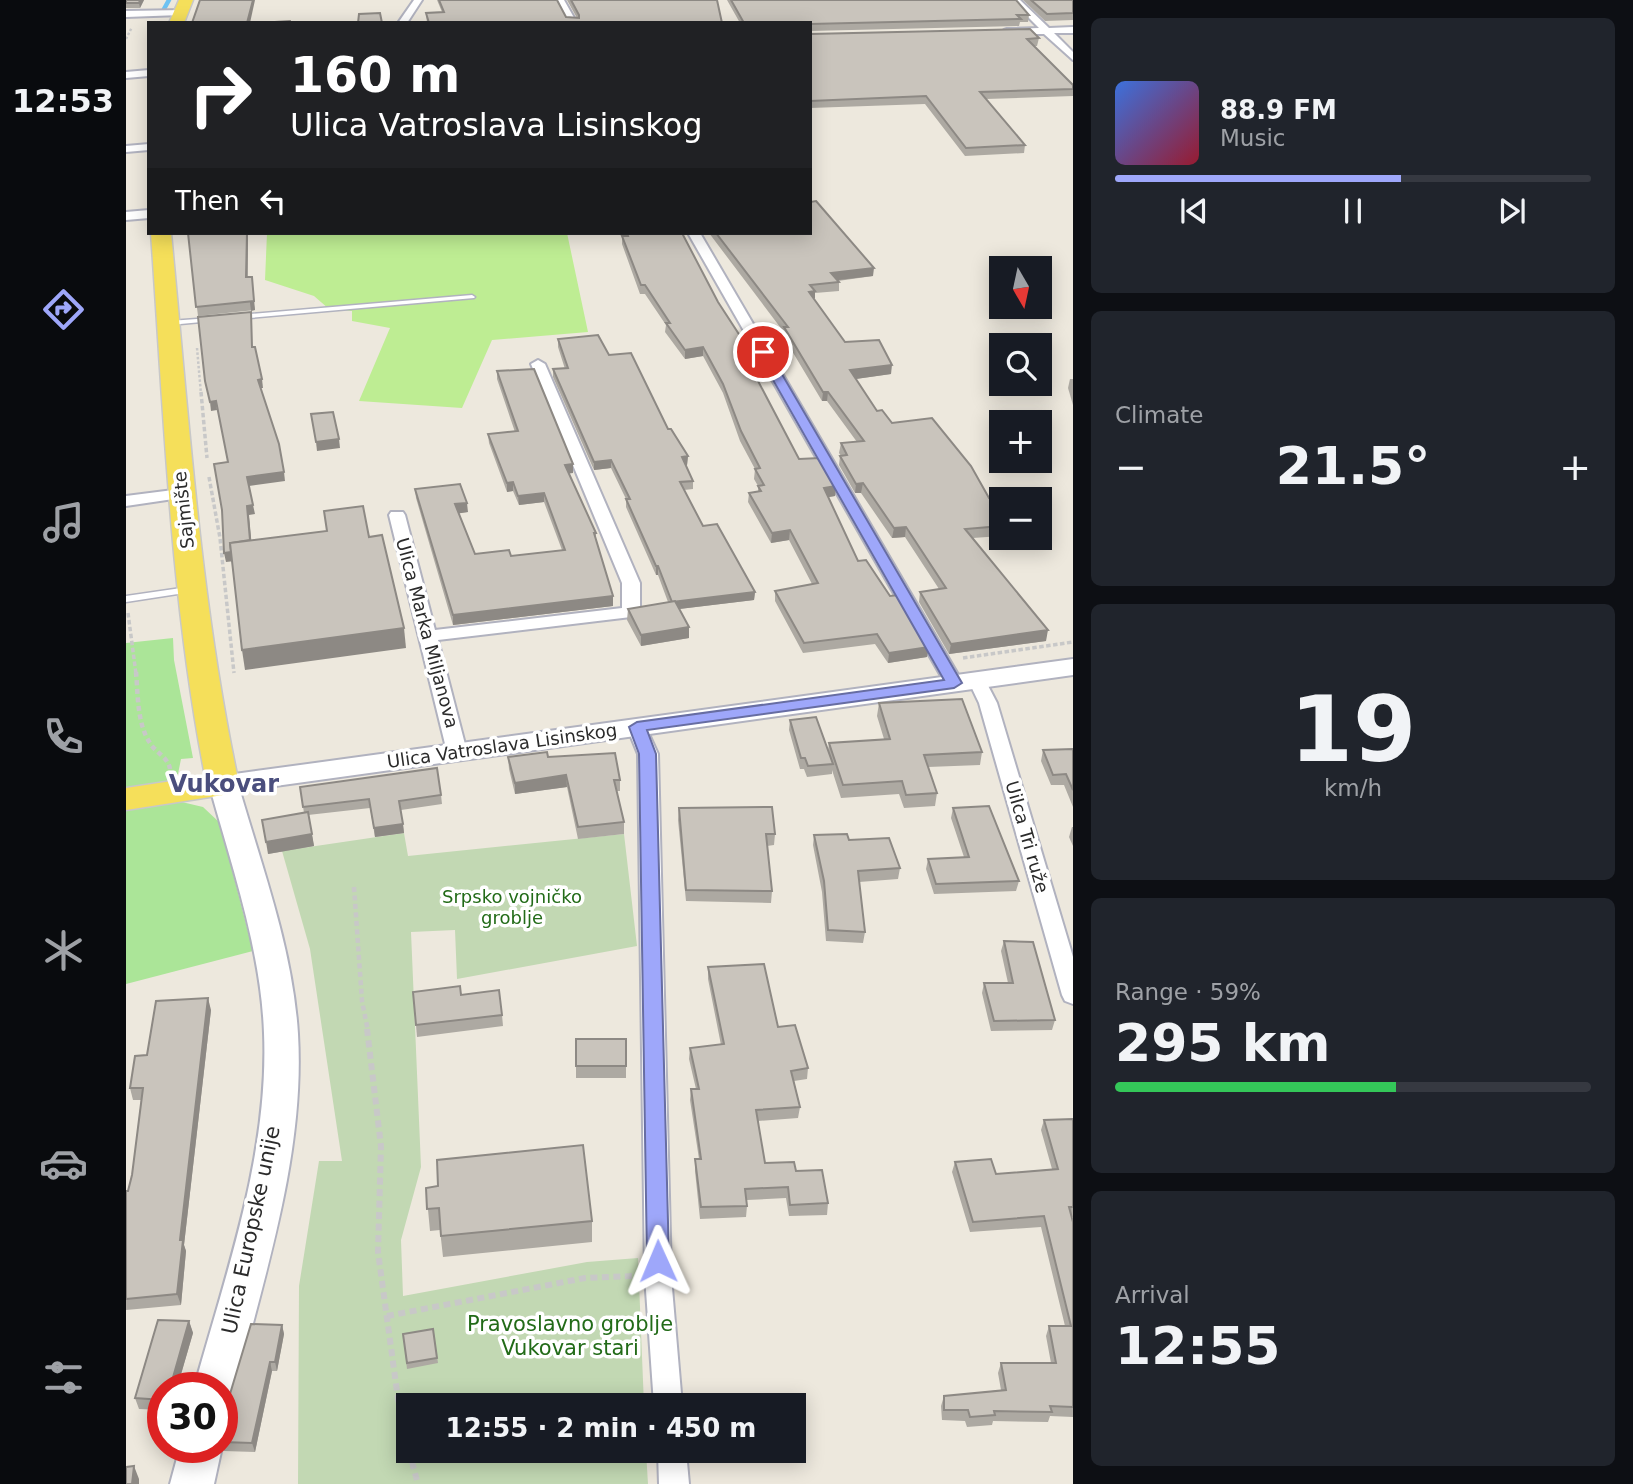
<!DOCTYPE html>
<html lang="en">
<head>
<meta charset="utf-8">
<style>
	body { margin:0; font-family:"DejaVu Sans",sans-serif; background:#20242c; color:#f1f3f6; height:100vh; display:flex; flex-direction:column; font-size:26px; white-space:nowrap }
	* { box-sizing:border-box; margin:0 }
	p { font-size:23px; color:#9ea1a6 }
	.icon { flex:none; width:38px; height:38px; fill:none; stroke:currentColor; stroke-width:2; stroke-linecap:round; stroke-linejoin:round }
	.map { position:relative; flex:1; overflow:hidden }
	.details { display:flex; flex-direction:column; gap:18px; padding:18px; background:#0d0f14; width:560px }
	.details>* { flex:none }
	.guide { position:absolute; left:21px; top:21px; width:665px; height:214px; border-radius:0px; box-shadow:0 4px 18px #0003; background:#202124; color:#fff; overflow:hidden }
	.needle { width:46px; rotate:171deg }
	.tools { position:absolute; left:863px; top:256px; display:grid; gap:14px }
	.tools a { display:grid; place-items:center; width:63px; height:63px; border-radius:0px; background:#171b24; box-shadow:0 4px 18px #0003; font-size:35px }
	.speed { position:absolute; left:21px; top:1372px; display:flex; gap:14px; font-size:35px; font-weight:700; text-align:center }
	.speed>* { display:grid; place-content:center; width:91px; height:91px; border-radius:50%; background:#171b24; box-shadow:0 4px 18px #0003; line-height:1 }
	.speed .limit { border:10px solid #d22; background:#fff; color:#111 }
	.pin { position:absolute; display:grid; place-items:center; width:60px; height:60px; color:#fff; margin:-30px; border:4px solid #fff; border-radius:50%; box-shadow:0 2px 7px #0007 }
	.me { position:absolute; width:77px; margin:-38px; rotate:359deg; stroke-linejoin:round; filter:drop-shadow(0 0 5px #0008) }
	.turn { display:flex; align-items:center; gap:24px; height:147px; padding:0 28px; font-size:32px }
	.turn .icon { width:91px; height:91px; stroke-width:2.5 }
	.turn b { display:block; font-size:49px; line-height:60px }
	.then { display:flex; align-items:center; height:66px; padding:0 28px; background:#0003; gap:14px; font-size:26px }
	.big { font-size:52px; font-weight:600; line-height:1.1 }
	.details .card { flex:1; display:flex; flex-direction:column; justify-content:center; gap:10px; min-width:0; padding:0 24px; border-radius:10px; background:#20242c }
	.details .dial { align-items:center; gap:0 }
	.dial b { font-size:91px; line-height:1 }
	.song { display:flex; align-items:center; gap:21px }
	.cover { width:84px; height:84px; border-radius:10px; background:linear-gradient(135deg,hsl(220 70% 55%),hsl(350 70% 35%)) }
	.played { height:7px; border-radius:4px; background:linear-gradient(90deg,#9ea7fa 60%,#363941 60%) }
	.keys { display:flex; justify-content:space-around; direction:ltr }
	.heat { display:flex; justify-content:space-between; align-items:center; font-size:38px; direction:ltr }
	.charge { height:10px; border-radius:5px; background:linear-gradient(90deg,#34c759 59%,#363941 0) }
	.trip { position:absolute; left:270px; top:1393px; width:410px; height:70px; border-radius:0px; background:#171b24; box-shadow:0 4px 18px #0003; font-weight:600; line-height:70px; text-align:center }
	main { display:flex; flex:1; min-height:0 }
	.dock { display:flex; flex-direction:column; width:126px; justify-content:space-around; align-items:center; background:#090b0e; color:#9ea1a6 }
	.dock .icon { width:49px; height:49px }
	.dock .active { color:#9ea7fa }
	.dock b { font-size:32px; color:#f1f3f6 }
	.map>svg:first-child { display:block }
</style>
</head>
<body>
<main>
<nav class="dock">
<b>12:53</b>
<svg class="icon active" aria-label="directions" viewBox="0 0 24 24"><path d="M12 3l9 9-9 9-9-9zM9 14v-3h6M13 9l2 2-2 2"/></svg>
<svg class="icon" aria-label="music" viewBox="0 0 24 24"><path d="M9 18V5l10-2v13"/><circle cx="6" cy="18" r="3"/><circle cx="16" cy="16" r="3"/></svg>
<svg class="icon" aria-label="phone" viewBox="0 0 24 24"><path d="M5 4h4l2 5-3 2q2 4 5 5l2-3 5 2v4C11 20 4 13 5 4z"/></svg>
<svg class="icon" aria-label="climate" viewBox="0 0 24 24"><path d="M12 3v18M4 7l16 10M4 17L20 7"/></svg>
<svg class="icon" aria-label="car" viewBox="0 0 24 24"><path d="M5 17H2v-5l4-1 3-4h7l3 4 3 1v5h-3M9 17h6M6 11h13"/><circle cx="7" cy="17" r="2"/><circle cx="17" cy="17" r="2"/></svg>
<svg class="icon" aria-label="filters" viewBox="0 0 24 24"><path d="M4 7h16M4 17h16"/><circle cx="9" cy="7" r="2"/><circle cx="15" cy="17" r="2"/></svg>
</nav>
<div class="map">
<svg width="947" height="1484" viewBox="0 0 947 1484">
	<rect width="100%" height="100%" fill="#ede8dd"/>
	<g fill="#abe598">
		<path d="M47,638L48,660L67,758L55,759L52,774L41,781L0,790V643Z"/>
		<path d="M43,799L77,807L94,823L127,951L0,984V807Z"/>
	</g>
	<path fill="#c2d8b3" d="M278,833L282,856L498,834L511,946L331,979L329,930L285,932L295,1167L275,1240L277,1296L461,1262L512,1258L518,1405H282V1451H520L522,1484H172L173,1286L193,1161H216L184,949L156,851Z"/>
	<path fill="#beed93" d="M141,233H441L462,332L366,340L336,408L233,401L264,328L226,321V311L203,309L188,296L139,280Z"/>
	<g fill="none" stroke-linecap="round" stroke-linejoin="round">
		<path stroke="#6dc2f2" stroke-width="4.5" d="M38,9L43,0"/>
		<defs>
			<g id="lane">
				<path d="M346,295L349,297L348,298L112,319L109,317L112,315Z"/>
				<path d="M84,318L86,319V321L44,325L41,323L44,321Z"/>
				<path d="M62,587L66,590L65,592L0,602V596Z"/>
			</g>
			<g id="street">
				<path d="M288,0H296L281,23H272Z"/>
				<path d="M430,0H438L451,23H442Z"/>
				<path d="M885,0H894L923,28L947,27V33H928L947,52V60L918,34H878V30L881,29L913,28Z"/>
				<path d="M58,10L60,12L55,15L0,17V11Z"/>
				<path d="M23,70V76L0,78V72Z"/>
				<path d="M23,144V150L0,152V146Z"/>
				<path d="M23,210V218L0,220V212Z"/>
				<path d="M562,233H574L837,683L835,687L828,689L819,683Z"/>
				<path d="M412,360L419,364L514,583V612L505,617L312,640L341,752L338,756H324L321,752L263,515L265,512H277L279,515L309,630L496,608V583L405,364Z"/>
				<path d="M55,489L63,494L61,497L0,506V496Z"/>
				<path d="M851,674L857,676L871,703L947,957V1004L939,1001L936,995L853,703L842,680Z"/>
				<path d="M511,721L518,723L532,754L545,1276L556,1405H528L519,1276L512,754L501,727L504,723Z"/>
				<path d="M532,1451H560L563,1484H533Z"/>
			</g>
			<g id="secondary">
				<path d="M947,659V675L114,791C137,870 167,951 172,1034C179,1153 139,1273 110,1388L104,1402L96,1405V1388H68C100,1273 143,1154 138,1033C135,948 105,865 83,784L87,777Z"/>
				<path d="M54,1447H96L88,1484H44Z"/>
			</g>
			<g id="primary">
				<path d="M53,0H67L58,23H43Z"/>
				<path d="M25,233H45C63,418 74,602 113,784L108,792L97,795L0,810V788L79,776C44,597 38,415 25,233Z"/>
			</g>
		</defs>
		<use href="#lane" stroke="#b1b2bf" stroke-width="3"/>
		<use href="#street" stroke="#b1b2bf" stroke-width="4"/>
		<use href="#secondary" stroke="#b1b2bf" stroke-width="4"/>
		<use href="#primary" stroke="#c8c8c8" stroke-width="3"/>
		<g stroke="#c8c8c8" stroke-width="2.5" stroke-dasharray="2.5 2" stroke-linecap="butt">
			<path d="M0,39L6,27"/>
			<path d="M71,348L75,394"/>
		</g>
		<g stroke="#c8c8c8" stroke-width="3.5" stroke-dasharray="4.5 2.5" stroke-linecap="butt">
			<path d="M75,392L81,458"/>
			<path d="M83,477L94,538L108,673"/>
			<path d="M2,613L10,674"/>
			<path d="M837,658L947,642"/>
		</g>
		<g stroke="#c8c8c8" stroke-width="4.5" stroke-dasharray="5 3.5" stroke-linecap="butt">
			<path d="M10,672C12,694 11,724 24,743C30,753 42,757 44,769"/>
			<path d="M228,887L236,1001L242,1031"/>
		</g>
		<g stroke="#c8c8c8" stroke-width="6" stroke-dasharray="7 4.5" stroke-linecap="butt">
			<path d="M241,1029L255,1146L252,1252L275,1421L282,1444"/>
			<path d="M261,1316L459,1278L508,1276"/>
			<path d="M283,1451L292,1484"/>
		</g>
		<use href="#lane" fill="#fff" fill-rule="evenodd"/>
		<use href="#street" fill="#fff" fill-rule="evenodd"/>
		<use href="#secondary" fill="#fff" fill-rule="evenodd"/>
		<use href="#primary" fill="#f5df5a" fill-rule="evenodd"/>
	</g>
	<g fill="#ada9a2">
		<path d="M0,0H18L14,8H0Z"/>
		<path d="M311,0H431L440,17L451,18L441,0H591L596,23H301L300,13L316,12Z"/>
		<path d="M601,0H890L903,15L902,22H894L893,26L684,31V23H614Z"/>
		<path d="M897,0H947V20L919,21Z"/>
		<path d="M684,34L913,38L911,46H908L947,85V96L860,99L899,145L898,153L839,156L799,104L684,108Z"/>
		<path d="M62,233H122V277L129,310L72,316Z"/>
		<path d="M499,233H556L592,302L623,358V365L673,459L710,486L709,496L702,497L732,561L801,657L762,663L749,644L677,653L649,601V591L686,584L663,540L645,543L622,502L623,493L632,491V486L628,479L629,469L614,441L597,393L577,356L559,359L539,332L540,325L519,294H514L496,244V236H499Z"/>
		<path d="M583,233H684L747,276L712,281L713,282V291L689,293L688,299L719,342L765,374L729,379L751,411L863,498L875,499V536L847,538L920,641L823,654L793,602L794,592L813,589L779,537L766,538L735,493H729L713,465L714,456H715L713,453L715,443L731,442L701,401H696L657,336V331Z"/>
		<path d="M432,339L483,355L542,429L562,456L561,465H560L567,481V489L558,490L577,526L629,592L628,600L553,609L563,638L515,646L501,620L502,609L542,602L532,575H530L500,507V499L485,468L468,470L427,377V369H439L432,347Z"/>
		<path d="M371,371L447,464V473H443L470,533V542L487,606L327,625L290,498L289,489L342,512L332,513L349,554L385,556L436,550L418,502L393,505L387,491L381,492L363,443L362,434L389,432L371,379Z"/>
		<path d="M944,379H947V405L942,388Z"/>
		<path d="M753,703L856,752L854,765L802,767L811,793L809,806L778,808L773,794L715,798L706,770V774L681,777L678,769H674L663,730L664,720L702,751L703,743L758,739L751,716Z"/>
		<path d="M947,749V807L938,785H925L915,761L917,750Z"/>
		<path d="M382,757H422L494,780V791H490L498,822V834L452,839L441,787L389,794L383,769Z"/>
		<path d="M174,787L315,795L316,804L275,810L278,833L249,837L244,808L182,815L188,846L142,854L178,813Z"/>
		<path d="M553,808L649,834L648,845L641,846L646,891L645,903L560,901L552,820Z"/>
		<path d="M827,808L893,881L890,891L808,894L800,869L802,859L838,857L825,818Z"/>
		<path d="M946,827H947V846L943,837Z"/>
		<path d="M688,835L723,840L774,868L772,879L733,882L739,932L737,943L700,941L696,892L687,845Z"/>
		<path d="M878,941L929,1020L926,1030L865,1031L856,993L858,983H882L875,951Z"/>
		<path d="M582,967L652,1027L682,1068L681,1079L668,1081L674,1107L672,1118L632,1121L639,1163L670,1171L702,1203L701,1215L663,1216L660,1198L621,1200V1206L620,1217L574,1219L569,1171V1159H573L564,1100L565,1089H570L563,1059L564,1048L595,1045L582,979Z"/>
		<path d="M335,995L376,1015L377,1026L291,1037L290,1025Z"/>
		<path d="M85,1010L58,1245L60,1251L55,1305L0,1310V1191H2L6,1175L15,1100H7L4,1088L21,1055Z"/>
		<rect x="450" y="1039" width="50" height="39"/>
		<path d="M947,1119V1217H946L947,1222V1417L924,1416L922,1422L867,1421L866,1425L841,1427L839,1421L816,1420L815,1406L818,1396L875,1390L872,1373L875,1363H925L920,1336L923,1326H939L915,1227L844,1232L826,1172L829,1162L870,1174L926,1169L915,1130L918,1120Z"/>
		<path d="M300,1188L466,1221V1242L317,1257L314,1230L304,1231Z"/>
		<path d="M63,1321L67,1333L51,1388H37V1410L13,1409L9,1398Z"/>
		<path d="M156,1325L158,1334L151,1371H146L129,1452L98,1451L96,1446V1427Z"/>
		<path d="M307,1329L312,1363L281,1369L277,1334Z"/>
	</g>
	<g fill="#8d8984">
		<path d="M14,0H18L14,8L13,3Z"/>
		<path d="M127,0H129L124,23H121Z"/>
		<path d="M121,233H122L121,286L120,277Z"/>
		<path d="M748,268L747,276L704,281L705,273Z"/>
		<path d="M126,277L129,310L125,311L124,303Z"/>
		<path d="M689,291V299L683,292Z"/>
		<path d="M577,347V356L559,359V350Z"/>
		<path d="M766,365L765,374L723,380L724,370Z"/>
		<path d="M136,379L137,388H133L132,380Z"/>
		<path d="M697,392H702L701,401H696Z"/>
		<path d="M90,401L91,410L85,411L84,402Z"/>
		<path d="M213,439L214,448L191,451L190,442Z"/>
		<path d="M562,456L561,465H556V457Z"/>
		<path d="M485,460V468L468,470V462Z"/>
		<path d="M447,464V473L440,474L439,465Z"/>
		<path d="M158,472L159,481L123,486L121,477Z"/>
		<path d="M387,482V491L381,492V483Z"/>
		<path d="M737,483L735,493H729L730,484Z"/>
		<path d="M710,486L709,496L697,498L698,488Z"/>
		<path d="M418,493V502L393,505L392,496Z"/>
		<path d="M341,503L342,512L329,514V504Z"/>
		<path d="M127,505L129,514L123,515L127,559L100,562L98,553L121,506Z"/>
		<path d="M780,527L779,537L766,538L768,528Z"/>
		<path d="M664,530L663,540L645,543L646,533Z"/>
		<rect x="530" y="566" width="2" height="9"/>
		<path d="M629,592L628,600L545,610L546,602Z"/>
		<path d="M487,596V606L327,625V615Z"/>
		<path d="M563,627V638L515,646V635Z"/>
		<path d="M278,628L280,648L119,670L116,650Z"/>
		<path d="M922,630L920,641L823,654L825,644Z"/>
		<path d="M803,647L801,657L762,663L763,653Z"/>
		<path d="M440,775L441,787L389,794V783Z"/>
		<path d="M277,824L278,833L249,837L248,828Z"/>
		<path d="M186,834L188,846L142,854L140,842Z"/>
		<path d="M82,998L85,1010L58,1245L60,1251L55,1305L51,1294L54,1240Z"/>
		<path d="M63,1321L67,1333L51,1388H44Z"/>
		<path d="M156,1325L158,1334L151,1371L149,1362Z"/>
		<path d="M144,1362L146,1371L129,1452L126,1443Z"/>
		<path d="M8,1466L13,1479V1484H6Z"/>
	</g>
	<g fill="#c9c4bc" stroke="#8d8984" stroke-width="2">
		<path d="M0,0H14L13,3H0Z"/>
		<path d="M74,0H127L121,23H66Z"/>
		<path d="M313,0H431L440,17L453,18V15L445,0H591L596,23H303L300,13L318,12Z"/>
		<path d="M605,0H890L903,15H891L895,19L684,24V23H618Z"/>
		<path d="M905,0H947V13L921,14Z"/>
		<path d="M254,13L256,23H232L233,14Z"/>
		<path d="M164,21L165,23H133Z"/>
		<path d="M904,29L913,38L901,39L947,85V89L854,92L899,145L840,148L800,96L684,101V34Z"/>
		<path d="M690,201L748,268L705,273L713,282L684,285L689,291L683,292L719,342L753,340L766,365L724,370L751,411L756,410L766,423L806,418L845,466L863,498L875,497L877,499H875V526L839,529L922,630L825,644L794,592L820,588L780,527L768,528L737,483L730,484L714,456L721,455L715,443L738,441L702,392H697L658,327H662L590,233H684V202Z"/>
		<path d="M62,233H121L120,277H126L128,301L70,307Z"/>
		<path d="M501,233H556L592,302L618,342L615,343L623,358H620L673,459L694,458L710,486L698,488L732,561L740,560L764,596L773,595L803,647L763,653L751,634L678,643L649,591L692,583L664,530L646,533L623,493L635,491L632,486L638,485L629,469L634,468L615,431L597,384L577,347L559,350L540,323H544L519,285H515L496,236H502Z"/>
		<path d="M125,312L126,347H129L136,379L132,380L153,444L158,472L121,477L127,505L121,506L124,540L104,543L105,552L98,553L96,510L88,464L102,462L90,401L84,402L79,381L72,317Z"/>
		<path d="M472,335L483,355L505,353L542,429H545L562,456L556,457L567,481L554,482L577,526L591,524L629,592L546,602L532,566H530L500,499H504L485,460L468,462L427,369L442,368L432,339Z"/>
		<path d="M408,369L447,464L439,465L470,533H468L487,596L327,615L289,489L334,484L341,503L329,504L349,554L383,550L385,556L439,550L418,493L392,496L387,482L381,483L362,434L392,431L371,371Z"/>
		<path d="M207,412L213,439L190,442L185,414Z"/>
		<path d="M237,506L243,537L256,535L278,628L116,650L104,543L201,531L198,511Z"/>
		<path d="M549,601L563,627L515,635L502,609Z"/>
		<path d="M836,699L856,752L798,755L811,793L780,795L776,781L717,785L703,743L764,739L753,703Z"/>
		<path d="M690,717L707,764L682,766L679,758H675L664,720Z"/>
		<path d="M947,749V790L940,774L927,775L917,750Z"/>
		<path d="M421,752L422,757L489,753L494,780H488L498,822L452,827L440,775L389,783L382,757Z"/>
		<path d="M311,768L315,795L273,801L277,824L248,828L243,799L177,807L174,787Z"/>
		<path d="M863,806L893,881L810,884L802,859L843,857L827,808Z"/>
		<path d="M646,807L649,834H640L646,891L560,890L553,808Z"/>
		<path d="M182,812L186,834L140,842L136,820Z"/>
		<path d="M721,834L723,840L763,838L774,868L732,871L739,932L702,930L698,881L688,835Z"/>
		<path d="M878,941L907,942L929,1020L868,1021L858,983H887Z"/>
		<path d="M638,964L652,1027L669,1025L682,1068L665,1071L674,1107L630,1110L639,1163L668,1162L670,1171L696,1170L702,1203L664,1205L662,1187L619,1189L621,1206L575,1207L569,1159H575L565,1089H573L564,1048L598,1044L582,967Z"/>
		<path d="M334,986L335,995L373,990L376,1015L290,1025L287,992Z"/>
		<path d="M82,998L54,1240H57L51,1294L0,1299V1191H2L6,1175L17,1088H4L9,1056L21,1055L30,1001Z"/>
		<rect x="450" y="1039" width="50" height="27"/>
		<path d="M947,1119V1207H943L947,1222V1407L924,1406L926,1412L868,1411L869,1415L844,1417L842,1410H818V1396L880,1390L875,1363H930L923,1326H945L918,1216L847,1222L829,1162L865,1159L870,1174L932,1169L918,1120Z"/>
		<path d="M457,1145L466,1221L315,1236L313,1208L301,1209L300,1188L312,1186L311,1160Z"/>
		<path d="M32,1320L63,1321L44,1388H37V1400L9,1398Z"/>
		<path d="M125,1324L156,1325L149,1362H144L126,1443L96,1442V1427L104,1394Z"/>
		<path d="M307,1329L311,1358L281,1363L277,1334Z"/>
		<path d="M8,1466L6,1484H0V1467Z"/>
	</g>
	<path fill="#9ea7fa" stroke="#676da2" stroke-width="2" d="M637,348L643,352L836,683L828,688L521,730L530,754L543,1261L540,1268L532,1270L524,1268L521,1261L513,754L503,727L511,722L818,680L631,352Z"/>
	<g text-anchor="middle" stroke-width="7" stroke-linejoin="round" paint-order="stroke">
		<g font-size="18" fill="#2b2b2b" stroke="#fff">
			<text transform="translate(58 510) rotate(-96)" y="6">Sajmište</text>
			<text transform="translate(301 633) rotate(75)" y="6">Ulica Marka Miljanova</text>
			<text transform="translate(376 746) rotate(-8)" y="6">Ulica Vatroslava Lisinskog</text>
			<text transform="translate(901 837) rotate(74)" y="6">Uilca Tri ruže</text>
		</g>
		<g font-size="18" fill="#226b18" stroke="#fff">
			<text x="386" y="903">Srpsko vojničko<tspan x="386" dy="21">groblje</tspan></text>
		</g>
		<g font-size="21" fill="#2b2b2b" stroke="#fff">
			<text transform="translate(125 1230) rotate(-78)" y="7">Ulica Europske unije</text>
		</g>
		<g font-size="21" fill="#226b18" stroke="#fff">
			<text x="444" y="1331">Pravoslavno groblje<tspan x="444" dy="24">Vukovar stari</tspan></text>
		</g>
		<g font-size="24" font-weight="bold" fill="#4a4e7d" stroke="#fff">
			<text x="98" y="792">Vukovar</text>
		</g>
	</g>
</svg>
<div class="tools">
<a><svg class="needle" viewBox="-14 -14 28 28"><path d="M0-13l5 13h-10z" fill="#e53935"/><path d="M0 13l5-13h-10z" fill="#9ea1a6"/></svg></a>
<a><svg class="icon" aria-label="search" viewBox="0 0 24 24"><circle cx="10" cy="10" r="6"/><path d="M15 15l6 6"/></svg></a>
<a>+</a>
<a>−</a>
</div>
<div class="speed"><div class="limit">30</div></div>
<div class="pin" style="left:637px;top:352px;background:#d93025"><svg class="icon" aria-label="arrive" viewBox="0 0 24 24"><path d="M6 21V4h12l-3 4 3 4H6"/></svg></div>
<svg class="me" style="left:532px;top:1261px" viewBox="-20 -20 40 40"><path d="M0-17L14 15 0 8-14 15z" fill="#9ea7fa" stroke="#fff" stroke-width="4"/></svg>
<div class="trip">12:55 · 2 min · 450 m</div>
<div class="guide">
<div class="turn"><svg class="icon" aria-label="right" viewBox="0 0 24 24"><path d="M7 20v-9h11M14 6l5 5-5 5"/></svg><div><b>160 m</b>Ulica Vatroslava Lisinskog</div></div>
<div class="then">Then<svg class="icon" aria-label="left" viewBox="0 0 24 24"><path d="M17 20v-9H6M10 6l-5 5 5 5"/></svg></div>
</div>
</div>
<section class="details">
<div class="card">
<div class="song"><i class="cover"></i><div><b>88.9 FM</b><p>Music</p></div></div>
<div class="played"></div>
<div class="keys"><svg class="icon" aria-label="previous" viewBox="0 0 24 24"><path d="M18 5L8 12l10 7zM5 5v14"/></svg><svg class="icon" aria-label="pause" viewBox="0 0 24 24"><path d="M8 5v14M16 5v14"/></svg><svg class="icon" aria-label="next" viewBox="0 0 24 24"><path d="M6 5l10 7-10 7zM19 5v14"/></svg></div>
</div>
<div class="card"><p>Climate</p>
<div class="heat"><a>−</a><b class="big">21.5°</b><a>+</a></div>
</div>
<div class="card dial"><b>19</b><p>km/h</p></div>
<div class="card"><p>Range · 59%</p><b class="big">295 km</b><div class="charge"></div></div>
<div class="card"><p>Arrival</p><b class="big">12:55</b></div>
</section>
</main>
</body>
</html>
